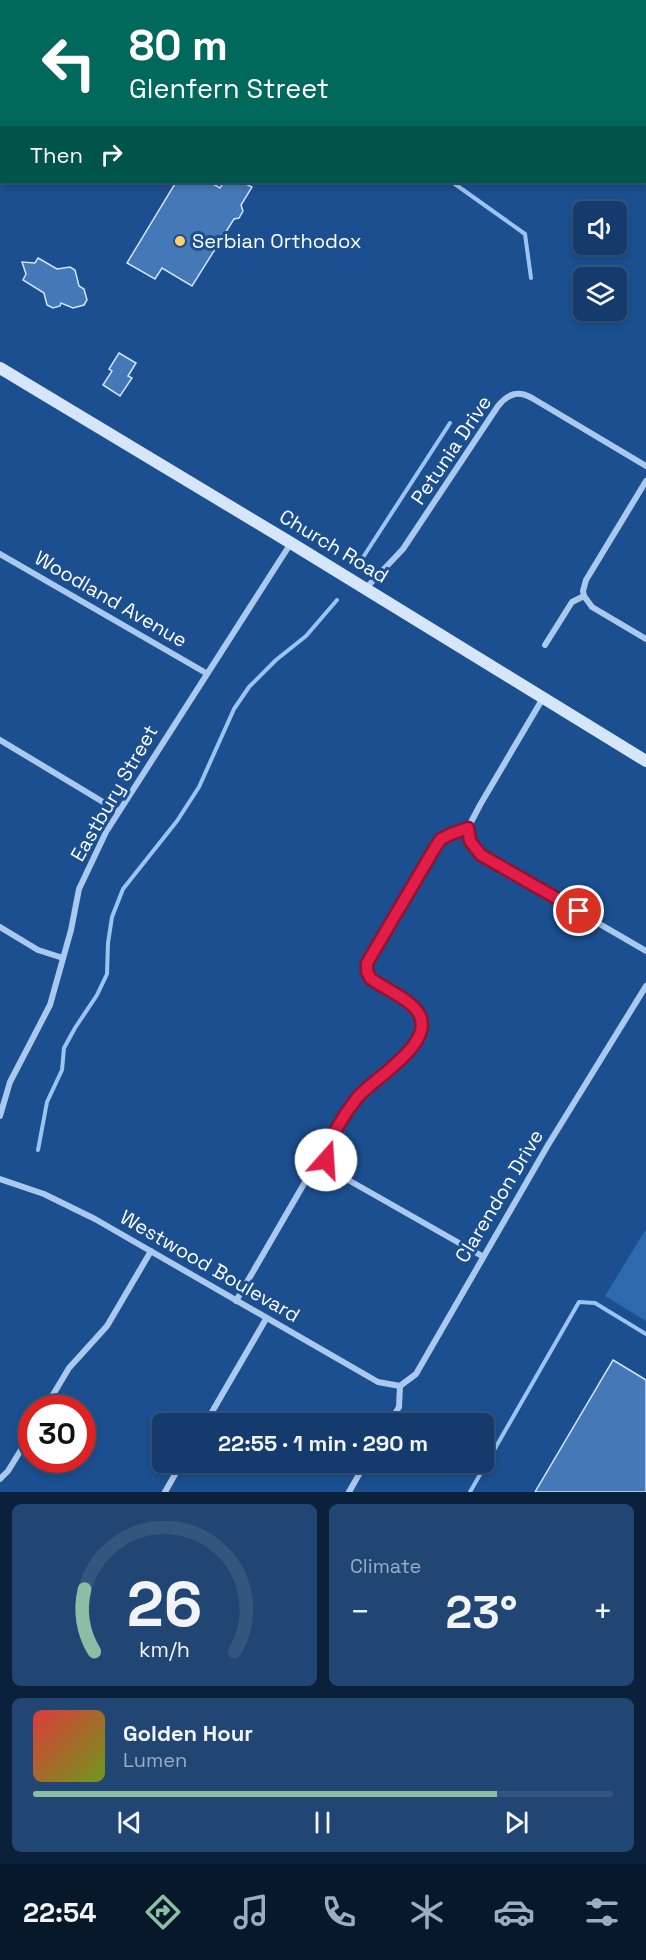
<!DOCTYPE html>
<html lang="en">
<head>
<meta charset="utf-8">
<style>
	body { margin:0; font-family:"Space Grotesk",sans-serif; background:#214673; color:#f1f3f6; height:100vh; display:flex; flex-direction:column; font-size:22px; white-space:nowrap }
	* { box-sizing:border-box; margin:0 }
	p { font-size:20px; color:#9dadc1 }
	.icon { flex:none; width:33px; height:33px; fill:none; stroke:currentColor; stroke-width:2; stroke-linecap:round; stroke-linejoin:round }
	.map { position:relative; height:1492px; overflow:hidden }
	.details { display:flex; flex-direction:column; gap:12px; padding:12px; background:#0b203b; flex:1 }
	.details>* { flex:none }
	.hud { position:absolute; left:0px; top:0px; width:646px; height:183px; box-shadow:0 3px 9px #0003,0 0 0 2px #33557e; background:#00695c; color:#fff; overflow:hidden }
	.tools { position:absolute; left:573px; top:201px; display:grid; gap:12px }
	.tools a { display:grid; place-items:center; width:54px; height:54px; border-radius:9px; background:#143b6b; box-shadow:0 3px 9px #0003,0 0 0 2px #33557e; font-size:30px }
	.speed { position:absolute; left:18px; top:1395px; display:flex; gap:12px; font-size:30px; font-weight:700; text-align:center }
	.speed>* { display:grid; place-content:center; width:78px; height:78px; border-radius:50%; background:#143b6b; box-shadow:0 3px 9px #0003,0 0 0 2px #33557e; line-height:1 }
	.speed .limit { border:9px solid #d22; background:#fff; color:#111 }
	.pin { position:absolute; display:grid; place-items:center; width:51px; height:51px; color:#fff; margin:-26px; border:3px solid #fff; border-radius:50%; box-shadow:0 2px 6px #0007 }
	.me { position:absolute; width:66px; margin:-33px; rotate:19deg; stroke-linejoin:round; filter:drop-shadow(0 0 4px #0008) }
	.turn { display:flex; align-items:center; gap:21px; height:126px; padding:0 30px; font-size:27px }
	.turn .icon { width:78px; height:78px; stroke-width:2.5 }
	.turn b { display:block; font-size:42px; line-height:51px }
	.then { display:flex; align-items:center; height:57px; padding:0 30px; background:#0003; gap:12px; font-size:22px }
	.big { font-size:45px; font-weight:700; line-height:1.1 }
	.details .tile { flex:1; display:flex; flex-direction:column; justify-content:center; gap:9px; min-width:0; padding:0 21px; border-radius:9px; background:#214673 }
	.details .dial { align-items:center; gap:0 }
	.dial svg { height:156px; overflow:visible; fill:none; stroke:#33557e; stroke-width:7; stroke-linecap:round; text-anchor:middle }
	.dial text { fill:#f1f3f6; stroke:none }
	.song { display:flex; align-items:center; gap:18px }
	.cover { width:72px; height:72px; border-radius:9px; background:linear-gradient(135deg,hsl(0 70% 55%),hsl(80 70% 35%)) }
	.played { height:6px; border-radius:3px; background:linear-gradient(90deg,#8abfa5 80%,#33557e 80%) }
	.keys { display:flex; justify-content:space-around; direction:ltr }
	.heat { display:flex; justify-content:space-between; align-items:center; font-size:33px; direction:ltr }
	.details .tiles { flex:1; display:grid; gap:12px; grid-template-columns:1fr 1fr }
	.tile:last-child { grid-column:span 2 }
	.trip { position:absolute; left:152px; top:1413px; width:342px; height:60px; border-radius:9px; background:#143b6b; box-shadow:0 3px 9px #0003,0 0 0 2px #33557e; font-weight:700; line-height:60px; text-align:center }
	.tab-bar { display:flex; height:96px; justify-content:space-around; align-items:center; background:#08182b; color:#9dadc1 }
	.tab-bar .icon { width:42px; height:42px }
	.tab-bar .selected { color:#8abfa5 }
	.tab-bar b { font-size:27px; color:#f1f3f6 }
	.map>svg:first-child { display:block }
</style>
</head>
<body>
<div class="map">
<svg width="646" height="1492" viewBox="0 0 646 1492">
	<rect width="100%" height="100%" fill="#1b4f8f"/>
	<path fill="#2e69ad" d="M646,1229V1321L605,1296Z"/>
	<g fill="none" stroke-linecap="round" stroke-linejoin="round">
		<g stroke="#9cc4f0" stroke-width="4">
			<path d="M183,0L187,2"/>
			<path d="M452,182L525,234L531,278"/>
			<path d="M360,562L450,423"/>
			<path d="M38,1150L47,1102L62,1070L64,1048L75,1028L97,995L107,974L108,943L112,917L123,889L177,821L199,787L234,709L249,687L276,660L306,636L337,600"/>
			<path d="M470,1492L579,1302L595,1303L646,1334"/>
		</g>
	</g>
	<g fill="#4478b7" stroke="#cfe3fa" stroke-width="1.5">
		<path d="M176,182H210L220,188L224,182H242L252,187L241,205L243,211L239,218L234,219L192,286L162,268L155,279L127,263Z"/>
		<path d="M38,258L57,269L70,267L75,270L79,286L84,289L87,300L84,305L73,308L61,303L60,306L53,308L47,305L44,293L23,280L26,274L22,262L35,263Z"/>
		<path d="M119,353L136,363L128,376L132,378L120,396L103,385L112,371L109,369Z"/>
		<path d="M613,1360L646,1380V1492H535Z"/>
	</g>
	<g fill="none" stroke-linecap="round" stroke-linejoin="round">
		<g stroke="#a9c9ee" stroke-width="6">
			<path d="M0,554L206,673"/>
			<path d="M366,588L403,549L498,406C508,394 517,390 532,398L646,466"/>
			<path d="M584,596L583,591L586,580L646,481"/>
			<path d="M584,596L592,607L646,639"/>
			<path d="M545,645L572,602L584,596"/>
			<path d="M543,698L480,805L468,828L470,841L474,848L481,855L646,951"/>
			<path d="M0,740L118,811"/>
			<path d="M468,828L441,839L436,846L367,963V971L370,978C384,989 411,999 419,1014C436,1044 372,1079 357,1098C345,1113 326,1142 326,1160L336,1173L482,1256"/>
			<path d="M0,927L38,950L63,958"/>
			<path d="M0,1116L10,1082L50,1005L71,930L79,889L106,832L291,543"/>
			<path d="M0,1179L44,1194L95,1219L378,1382L400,1386"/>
			<path d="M236,1301L305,1182L326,1160"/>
			<path d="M400,1386L416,1374L548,1145L646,986"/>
			<path d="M45,1408L69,1368L107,1326L151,1251"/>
			<path d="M205,1424L266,1319"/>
			<path d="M389,1424L399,1407L400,1386"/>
			<path d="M0,1479L8,1471L32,1432"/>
			<path d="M165,1492L182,1462"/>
			<path d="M349,1492L366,1462"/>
		</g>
		<g stroke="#d6e6fa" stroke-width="12">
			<path d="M12,2L13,0"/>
			<path d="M47,2L48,0"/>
			<path d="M0,25L2,22"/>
			<path d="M0,89L2,86"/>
			<path d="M0,368L291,543L646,761"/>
		</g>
		<g stroke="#f8faff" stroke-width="16">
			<path d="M586,0L589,2"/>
			<path d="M645,39H646"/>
		</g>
	</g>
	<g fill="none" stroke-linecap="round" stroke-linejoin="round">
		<defs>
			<path id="route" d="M326,1160C326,1142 345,1113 357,1098C372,1079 436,1044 419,1014C411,999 384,989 370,978L367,971V963L436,846L441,839L451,834L468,828L470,841L481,855L579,911"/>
		</defs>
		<use href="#route" stroke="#92132f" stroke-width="15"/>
		<use href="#route" stroke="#e11d48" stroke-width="10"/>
	</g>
	<circle fill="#ffd166" stroke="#1b4f8f" stroke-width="2" cx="180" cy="241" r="6"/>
	<g text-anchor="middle" stroke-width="6" stroke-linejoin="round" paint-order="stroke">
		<g font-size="20" fill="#fff" stroke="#1b4f8f" text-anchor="start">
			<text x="192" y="248">Serbian Orthodox</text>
		</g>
		<g font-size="20" fill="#fff" stroke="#1b4f8f">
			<text transform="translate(451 450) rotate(-56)" y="7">Petunia Drive</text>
			<text transform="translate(334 546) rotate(31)" y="7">Church Road</text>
			<text transform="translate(111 599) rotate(30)" y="7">Woodland Avenue</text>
			<text transform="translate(114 793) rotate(-60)" y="7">Eastbury Street</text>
			<text transform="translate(499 1196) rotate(-59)" y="7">Clarendon Drive</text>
			<text transform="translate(210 1266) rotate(30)" y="7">Westwood Boulevard</text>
		</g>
	</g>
</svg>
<div class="tools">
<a><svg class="icon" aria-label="sound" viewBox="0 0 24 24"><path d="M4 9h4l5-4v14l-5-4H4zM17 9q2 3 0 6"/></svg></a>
<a><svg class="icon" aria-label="layers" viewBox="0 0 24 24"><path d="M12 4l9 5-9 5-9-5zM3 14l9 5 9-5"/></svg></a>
</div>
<div class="speed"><div class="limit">30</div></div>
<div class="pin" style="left:579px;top:911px;background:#d93025"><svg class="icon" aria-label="arrive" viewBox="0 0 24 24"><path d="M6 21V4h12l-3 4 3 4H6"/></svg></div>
<svg class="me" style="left:326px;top:1160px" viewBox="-20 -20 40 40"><circle r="19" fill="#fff"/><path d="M0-13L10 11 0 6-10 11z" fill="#e11d48"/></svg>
<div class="trip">22:55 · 1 min · 290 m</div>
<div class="hud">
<div class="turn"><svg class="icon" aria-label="left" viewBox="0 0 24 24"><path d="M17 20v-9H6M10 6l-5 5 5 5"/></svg><div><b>80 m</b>Glenfern Street</div></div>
<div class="then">Then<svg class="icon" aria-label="right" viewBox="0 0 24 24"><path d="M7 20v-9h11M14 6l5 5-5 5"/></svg></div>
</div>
</div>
<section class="details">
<div class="tiles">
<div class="tile dial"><svg viewBox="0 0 100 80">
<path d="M14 69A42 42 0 1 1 86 69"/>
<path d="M14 69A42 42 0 0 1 9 37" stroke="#8abfa5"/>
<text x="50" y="56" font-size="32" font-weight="700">26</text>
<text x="50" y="72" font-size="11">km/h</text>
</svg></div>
<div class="tile"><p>Climate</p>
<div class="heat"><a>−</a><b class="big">23°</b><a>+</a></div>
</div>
<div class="tile">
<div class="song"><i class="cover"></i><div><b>Golden Hour</b><p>Lumen</p></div></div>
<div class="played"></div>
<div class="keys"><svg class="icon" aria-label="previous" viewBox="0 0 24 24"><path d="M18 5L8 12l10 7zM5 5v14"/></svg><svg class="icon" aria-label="pause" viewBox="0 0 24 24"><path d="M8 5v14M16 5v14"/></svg><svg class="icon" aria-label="next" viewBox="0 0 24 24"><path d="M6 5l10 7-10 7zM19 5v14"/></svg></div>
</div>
</div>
</section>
<nav class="tab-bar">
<b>22:54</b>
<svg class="icon selected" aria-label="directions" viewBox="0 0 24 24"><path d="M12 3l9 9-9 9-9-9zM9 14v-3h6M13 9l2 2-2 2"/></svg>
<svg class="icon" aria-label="music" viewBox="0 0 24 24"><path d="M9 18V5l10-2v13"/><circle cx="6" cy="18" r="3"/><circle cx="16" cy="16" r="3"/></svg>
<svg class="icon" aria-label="phone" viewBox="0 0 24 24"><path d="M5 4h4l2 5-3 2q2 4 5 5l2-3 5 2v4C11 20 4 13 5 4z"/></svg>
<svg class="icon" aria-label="climate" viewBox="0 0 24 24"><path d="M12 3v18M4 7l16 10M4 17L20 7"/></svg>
<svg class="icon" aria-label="car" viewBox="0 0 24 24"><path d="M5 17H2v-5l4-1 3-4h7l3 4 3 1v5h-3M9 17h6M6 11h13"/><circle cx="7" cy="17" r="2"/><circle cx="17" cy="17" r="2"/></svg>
<svg class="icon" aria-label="filters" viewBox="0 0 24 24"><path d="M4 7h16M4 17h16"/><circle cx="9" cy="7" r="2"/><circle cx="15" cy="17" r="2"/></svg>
</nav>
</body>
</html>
